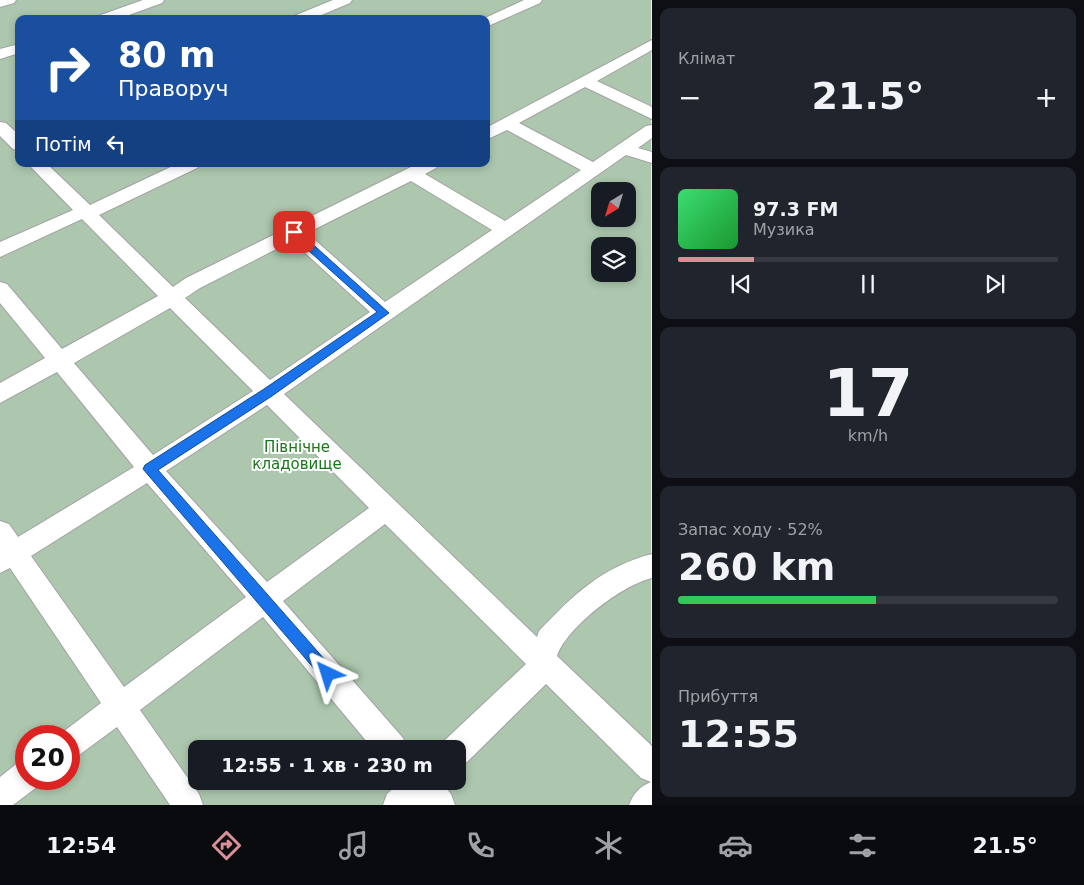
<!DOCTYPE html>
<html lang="uk">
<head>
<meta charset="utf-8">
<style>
	body { margin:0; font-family:"DejaVu Sans",sans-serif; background:#20242c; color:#f1f3f6; height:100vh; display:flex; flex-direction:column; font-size:19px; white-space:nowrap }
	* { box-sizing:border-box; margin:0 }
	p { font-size:16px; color:#9ea1a6 }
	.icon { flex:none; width:28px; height:28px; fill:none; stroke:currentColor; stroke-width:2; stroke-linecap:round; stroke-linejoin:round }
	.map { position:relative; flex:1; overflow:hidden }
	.details { display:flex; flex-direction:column; gap:8px; padding:8px; background:#0d0f14; width:432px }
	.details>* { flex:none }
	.hud { position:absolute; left:15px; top:15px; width:475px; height:152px; border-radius:10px; box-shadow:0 2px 8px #0003; background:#1a4fa0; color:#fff; overflow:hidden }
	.needle { width:32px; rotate:218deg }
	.controls { position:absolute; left:591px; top:182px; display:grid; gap:10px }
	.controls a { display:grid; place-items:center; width:45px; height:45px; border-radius:10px; background:#171b24; box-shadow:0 2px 8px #0003; font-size:25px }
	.speed { position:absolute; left:15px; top:725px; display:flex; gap:10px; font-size:25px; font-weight:700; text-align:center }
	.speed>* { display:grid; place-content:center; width:65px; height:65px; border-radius:50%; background:#171b24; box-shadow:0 2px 8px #0003; line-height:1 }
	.speed .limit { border:8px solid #d22; background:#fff; color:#111 }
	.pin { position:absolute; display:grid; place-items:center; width:42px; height:42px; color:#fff; margin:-21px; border-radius:10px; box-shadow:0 2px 8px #0006 }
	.me { position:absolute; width:55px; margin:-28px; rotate:319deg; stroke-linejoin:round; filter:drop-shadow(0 0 4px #0008) }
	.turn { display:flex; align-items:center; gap:18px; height:105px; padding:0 20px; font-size:22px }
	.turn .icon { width:65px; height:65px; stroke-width:2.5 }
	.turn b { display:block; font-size:35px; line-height:42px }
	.then { display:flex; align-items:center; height:48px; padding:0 20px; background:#0003; gap:10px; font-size:19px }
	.big { font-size:38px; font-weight:700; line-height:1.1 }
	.details .widget { flex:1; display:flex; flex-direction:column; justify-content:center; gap:8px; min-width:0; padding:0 18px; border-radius:10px; background:#20242c }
	.details .dial { align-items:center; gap:0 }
	.dial b { font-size:65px; line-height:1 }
	.song { display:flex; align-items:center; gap:15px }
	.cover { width:60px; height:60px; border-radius:8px; background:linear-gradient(135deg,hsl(140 70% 55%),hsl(130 70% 35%)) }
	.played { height:5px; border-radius:2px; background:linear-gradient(90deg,#da8f96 20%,#363941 20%) }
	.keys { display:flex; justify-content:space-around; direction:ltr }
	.heat { display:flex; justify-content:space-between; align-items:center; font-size:28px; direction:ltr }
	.charge { height:8px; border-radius:4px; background:linear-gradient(90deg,#34c759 52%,#363941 0) }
	.trip { position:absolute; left:188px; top:740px; width:278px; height:50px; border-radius:10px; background:#171b24; box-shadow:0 2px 8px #0003; font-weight:700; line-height:50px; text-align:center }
	.menu { display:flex; height:80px; justify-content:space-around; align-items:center; background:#090b0e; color:#9ea1a6 }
	.menu .icon { width:35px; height:35px }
	.menu .current { color:#da8f96 }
	.menu b { font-size:22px; color:#f1f3f6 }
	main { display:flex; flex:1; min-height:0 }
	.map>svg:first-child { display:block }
</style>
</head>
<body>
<main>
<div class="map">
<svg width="652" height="805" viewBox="0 0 652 805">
	<rect width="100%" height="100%" fill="#f0ede9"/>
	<path fill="#acc7ae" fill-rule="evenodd" d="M0,0H651V805H0ZM19,19H486V164H19ZM600,191H628V219H600ZM600,246H628V274H600ZM26,736H69V779H26ZM196,749H456V781H196Z"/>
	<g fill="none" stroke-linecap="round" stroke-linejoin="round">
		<defs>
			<g id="minor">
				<path d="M0,0H16L14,3L0,7Z"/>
				<path d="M143,0H164L162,3L118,19H96L98,16Z"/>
				<path d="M333,0H352L350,3L312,19H292L294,16Z"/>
				<path d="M524,0H542L540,3L486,27V19H483Z"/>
				<path d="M652,40V50L597,81L652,107V119L585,87L519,123L593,162L646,126L652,125V138L638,148L652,152V163L626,155L284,394L537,637L539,631C573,595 602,567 652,554V578C622,585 567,627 557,656L652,746V805H629C634,793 639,787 651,782L641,778L546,684L467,762L456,766V749H442L445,740L526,664L385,524L283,601L403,738L407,749H373L263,617L140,710L199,794L203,805H170L117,727L79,755L69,760V736H58L59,735L101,703L10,568L0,573V521L9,524L18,537L134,467L57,372L0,403V383L45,358L0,303V282L7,284L62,349L158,296L82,219L0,257V242L73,210L28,164H47L90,205L177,164H200L197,168L99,215L173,287L186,278L417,164H439L436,168L425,174L505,221L581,170L507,130L486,140V128ZM411,181L492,230L385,302L307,233ZM292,241L370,312L270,380L185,298L200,288ZM170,308L253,391L153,455L74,363ZM267,405L369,508L267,582L166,471ZM147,483L246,597L124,687L31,556Z"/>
				<path d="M19,44V53L0,59V49Z"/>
				<path d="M0,122L6,123L19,135V150L13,149L0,136Z"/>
				<path d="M26,761V779H40L37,787L13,805H0V777L15,765Z"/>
				<path d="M401,781H440L451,794L455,805H383L387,794Z"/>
			</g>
		</defs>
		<use href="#minor" stroke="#a2a2a2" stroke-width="2"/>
		<use href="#minor" fill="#fff" fill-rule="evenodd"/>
	</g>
	<path fill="#1a73e8" stroke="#114b97" d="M294,229L297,230L389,313L272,396L158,470L333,669L335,674L333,679L328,681L323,679L143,469L145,465L264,389L377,312L290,234L289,232Z"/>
	<g text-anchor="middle" stroke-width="4" stroke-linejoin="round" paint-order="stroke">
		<g font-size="15" fill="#177719" stroke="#fff">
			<text x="297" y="452">Північне<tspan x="297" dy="17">кладовище</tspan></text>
		</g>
	</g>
</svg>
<div class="controls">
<a><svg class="needle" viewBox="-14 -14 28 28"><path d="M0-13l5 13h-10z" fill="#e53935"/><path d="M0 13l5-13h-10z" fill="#9ea1a6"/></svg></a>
<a><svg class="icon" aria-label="layers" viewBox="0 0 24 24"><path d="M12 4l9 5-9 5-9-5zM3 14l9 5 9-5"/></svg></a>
</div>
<div class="speed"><div class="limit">20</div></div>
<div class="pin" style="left:294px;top:232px;background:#d93025"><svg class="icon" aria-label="arrive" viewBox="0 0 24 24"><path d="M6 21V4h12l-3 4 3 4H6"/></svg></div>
<svg class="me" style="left:328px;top:674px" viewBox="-20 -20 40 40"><path d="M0-17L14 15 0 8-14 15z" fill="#1a73e8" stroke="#fff" stroke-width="4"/></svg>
<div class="trip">12:55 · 1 хв · 230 m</div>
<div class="hud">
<div class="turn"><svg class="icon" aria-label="right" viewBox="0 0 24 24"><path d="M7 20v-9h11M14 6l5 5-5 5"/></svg><div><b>80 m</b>Праворуч</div></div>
<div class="then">Потім<svg class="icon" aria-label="left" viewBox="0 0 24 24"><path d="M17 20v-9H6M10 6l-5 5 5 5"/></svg></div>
</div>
</div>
<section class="details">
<div class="widget"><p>Клімат</p>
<div class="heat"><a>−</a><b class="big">21.5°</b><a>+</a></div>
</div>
<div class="widget">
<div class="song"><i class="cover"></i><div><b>97.3 FM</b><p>Музика</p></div></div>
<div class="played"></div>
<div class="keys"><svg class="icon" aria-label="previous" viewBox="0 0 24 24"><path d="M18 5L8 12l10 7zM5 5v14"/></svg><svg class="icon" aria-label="pause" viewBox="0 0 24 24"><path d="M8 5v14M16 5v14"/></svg><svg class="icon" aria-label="next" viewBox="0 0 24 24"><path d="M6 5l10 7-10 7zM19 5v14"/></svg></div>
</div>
<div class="widget dial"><b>17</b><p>km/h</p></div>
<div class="widget"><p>Запас ходу · 52%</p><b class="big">260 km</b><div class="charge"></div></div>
<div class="widget"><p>Прибуття</p><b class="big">12:55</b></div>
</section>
</main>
<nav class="menu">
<b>12:54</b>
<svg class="icon current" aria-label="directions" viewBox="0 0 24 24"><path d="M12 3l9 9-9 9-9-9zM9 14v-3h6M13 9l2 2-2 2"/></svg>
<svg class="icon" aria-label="music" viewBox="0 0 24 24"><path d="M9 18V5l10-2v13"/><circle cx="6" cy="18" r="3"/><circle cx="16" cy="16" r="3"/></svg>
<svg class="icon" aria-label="phone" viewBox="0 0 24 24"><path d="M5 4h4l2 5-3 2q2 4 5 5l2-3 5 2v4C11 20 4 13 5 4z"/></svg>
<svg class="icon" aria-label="climate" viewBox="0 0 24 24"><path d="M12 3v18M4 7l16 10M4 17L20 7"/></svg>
<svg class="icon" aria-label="car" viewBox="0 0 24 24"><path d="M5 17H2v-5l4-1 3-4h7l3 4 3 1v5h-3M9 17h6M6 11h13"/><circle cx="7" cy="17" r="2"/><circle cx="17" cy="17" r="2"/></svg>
<svg class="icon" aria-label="filters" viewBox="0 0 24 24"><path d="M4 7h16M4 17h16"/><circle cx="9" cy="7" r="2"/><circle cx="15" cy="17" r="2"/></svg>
<b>21.5°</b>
</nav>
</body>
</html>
